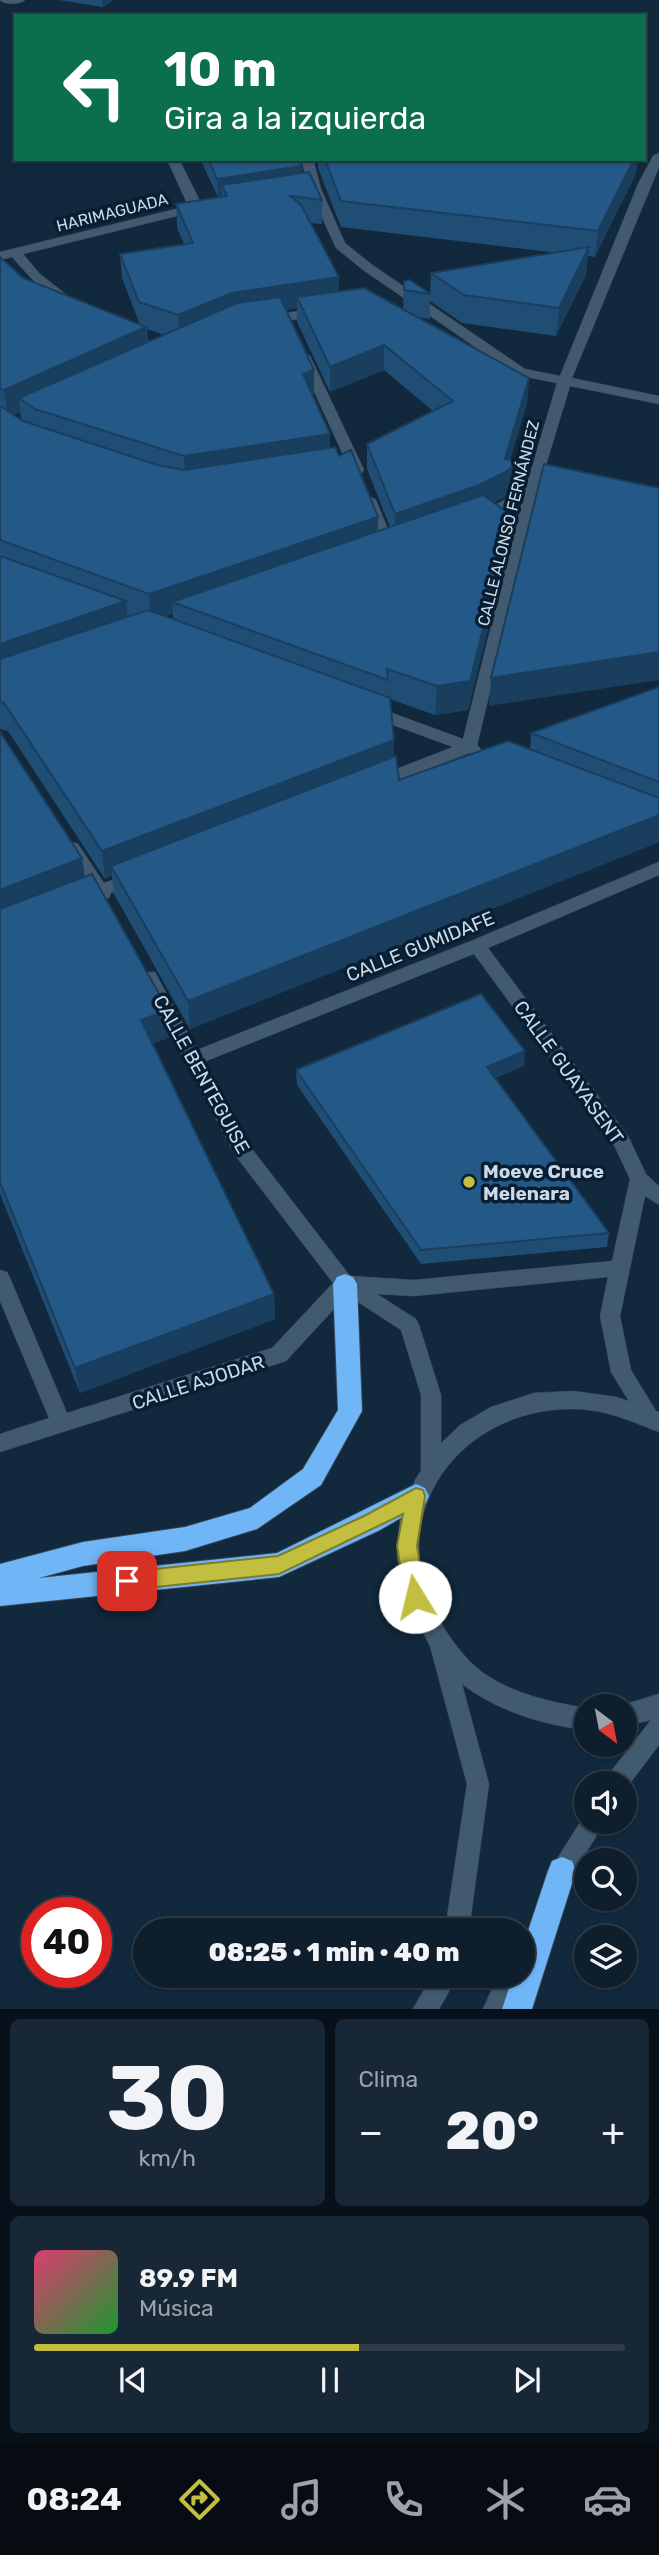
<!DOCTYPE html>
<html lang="es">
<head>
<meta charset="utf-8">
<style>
	body { margin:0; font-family:Rubik,sans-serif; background:#172735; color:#f1f3f6; height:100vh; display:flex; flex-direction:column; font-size:26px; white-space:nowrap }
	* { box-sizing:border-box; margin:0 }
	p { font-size:23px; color:#9ba2aa }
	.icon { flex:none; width:38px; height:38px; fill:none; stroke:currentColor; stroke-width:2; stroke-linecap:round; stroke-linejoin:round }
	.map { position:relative; height:2009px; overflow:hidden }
	.details { display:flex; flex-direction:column; gap:10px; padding:10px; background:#081019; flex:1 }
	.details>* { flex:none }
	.banner { position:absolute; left:14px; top:14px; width:632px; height:147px; border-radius:0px; box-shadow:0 2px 5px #0004,0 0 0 2px #2e3c49; background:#0b6e4f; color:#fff; overflow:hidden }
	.needle { width:46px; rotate:148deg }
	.fabs { position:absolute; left:574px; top:1694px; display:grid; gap:14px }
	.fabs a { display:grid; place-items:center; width:63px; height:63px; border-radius:50%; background:#0e1e2d; box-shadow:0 2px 5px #0004,0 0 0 2px #2e3c49; font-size:35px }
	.speed { position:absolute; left:21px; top:1897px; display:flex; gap:14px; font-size:35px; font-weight:700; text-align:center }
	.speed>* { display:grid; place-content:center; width:91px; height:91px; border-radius:50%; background:#0e1e2d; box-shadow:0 2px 5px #0004,0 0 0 2px #2e3c49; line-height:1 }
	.speed .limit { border:10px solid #d22; background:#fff; color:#111 }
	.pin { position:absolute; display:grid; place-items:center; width:60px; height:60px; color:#fff; margin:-30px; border-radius:14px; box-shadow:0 4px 10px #0006 }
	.me { position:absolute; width:77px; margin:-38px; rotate:351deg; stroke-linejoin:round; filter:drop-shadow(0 0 5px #0008) }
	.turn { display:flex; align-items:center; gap:24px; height:147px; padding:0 35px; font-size:32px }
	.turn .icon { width:91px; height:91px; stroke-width:2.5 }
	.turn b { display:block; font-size:49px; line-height:60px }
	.big { font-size:52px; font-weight:800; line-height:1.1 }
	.details .tile { flex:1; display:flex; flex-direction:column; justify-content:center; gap:10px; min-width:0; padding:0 24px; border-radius:10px; background:#172735 }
	.details .dial { align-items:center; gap:0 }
	.dial b { font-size:91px; line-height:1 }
	.song { display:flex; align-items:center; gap:21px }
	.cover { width:84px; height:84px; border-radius:10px; background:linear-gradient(135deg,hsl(340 70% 55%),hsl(130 70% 35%)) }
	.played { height:7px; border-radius:4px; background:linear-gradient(90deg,#c1be40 55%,#2e3c49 55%) }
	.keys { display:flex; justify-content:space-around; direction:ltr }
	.heat { display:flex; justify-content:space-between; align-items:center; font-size:38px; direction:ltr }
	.details .tiles { flex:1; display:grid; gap:10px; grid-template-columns:1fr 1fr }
	.tile:last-child { grid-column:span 2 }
	.trip { position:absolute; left:133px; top:1918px; width:402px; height:70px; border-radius:35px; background:#0e1e2d; box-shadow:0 2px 5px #0004,0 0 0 2px #2e3c49; font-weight:800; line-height:70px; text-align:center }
	.dock { display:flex; height:112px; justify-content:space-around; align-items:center; background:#060c12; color:#9ba2aa }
	.dock .icon { width:49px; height:49px }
	.dock .on { color:#c1be40 }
	.dock b { font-size:32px; color:#f1f3f6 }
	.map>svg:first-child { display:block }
</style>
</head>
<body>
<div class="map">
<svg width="659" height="2009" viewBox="0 0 659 2009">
	<rect width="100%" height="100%" fill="#12283c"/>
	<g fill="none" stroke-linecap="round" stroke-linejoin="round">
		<defs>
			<g id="street">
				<path d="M0,0H25C20,5 4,5 0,0Z"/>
				<path d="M659,153V167L572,378L659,396V404L570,386L542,478L477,745L481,749L479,753H469L385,786H373L371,782L373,778L453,747L366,715L363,711L366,707H376L463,739L523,498L516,505L484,521L479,522L472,518L506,499L529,477L557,383L516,375L363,270L336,248L309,189L301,159H313L321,189L345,243L371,264L525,369L560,376L638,184L653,156Z"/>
				<path d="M167,159H179L203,207L201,210L23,254L40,274L72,299V305C54,307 24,270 12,257L0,260V252L188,206Z"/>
				<path d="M321,308L327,312L325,315L265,324L259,320L265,316Z"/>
				<path d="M304,352L310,356L364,470L362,473L357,474L350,470L298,356Z"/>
				<path d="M369,496L376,500L396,549L394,552H384L382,549L362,500Z"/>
				<path d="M72,842L78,844L104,883L134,872L142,878L140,882L111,893L109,898L82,904L76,902L74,898L76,894L90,888L64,848Z"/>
				<path d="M659,862V875L488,948L628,1136L646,1174L659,1186V1205L645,1196L620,1316L631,1370L656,1411L659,1417L656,1423L649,1426L642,1423L611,1372L600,1316L608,1277L414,1296L377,1294L416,1319L419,1325L441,1395V1469L438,1476L431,1478L424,1476L421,1469V1395L401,1330L347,1295L286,1361L0,1452V1434L49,1418L0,1301V1270L7,1272L10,1278L67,1413L272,1348L333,1283L235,1155L140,977L143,972H155L197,1050L471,941ZM474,954L614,1145L630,1179L612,1261L414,1280L350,1276L249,1145L204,1062Z"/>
			</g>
			<g id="secondary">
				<path d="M573,1391L617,1397L656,1411L659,1412V1432C630,1421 605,1409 573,1409C460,1408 380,1515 439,1619C450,1639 464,1658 482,1672C513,1694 550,1702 586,1708V1730C543,1725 497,1711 462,1684L489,1784L469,1930H445L467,1784L430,1646L404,1596L397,1557L400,1520L415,1480L434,1450L460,1425L491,1407L534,1393Z"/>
				<path d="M659,1694V1745L625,1790V1783H605L608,1775L651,1720L625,1726V1706H619Z"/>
				<path d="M586,1813V1822H604L600,1830L566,1886L558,1890L550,1886L546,1878L550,1870Z"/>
				<path d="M432,1976H458L439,2009H413Z"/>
				<path d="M498,1976H523L508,2009H483Z"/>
			</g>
			<g id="highway">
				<path d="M345,1274L353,1277L357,1284L362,1411L321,1485L257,1529L185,1551L83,1566L39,1578L277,1553L416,1484L425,1488L429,1496L425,1504L380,1530L279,1577L0,1606V1564L83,1542L185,1527L250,1508L303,1469L338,1410L333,1284L337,1277Z"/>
				<path d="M562,1857L572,1861L576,1871L532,2009H502L513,1976H523V1946L548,1871L552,1861Z"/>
			</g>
		</defs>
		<use href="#street" stroke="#354556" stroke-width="1"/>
		<use href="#secondary" stroke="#354556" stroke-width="1"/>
		<use href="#highway" stroke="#354556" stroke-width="2"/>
		<use href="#street" fill="#425a70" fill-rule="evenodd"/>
		<use href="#secondary" fill="#425a70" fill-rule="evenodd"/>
		<use href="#highway" fill="#70b5f5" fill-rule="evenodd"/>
	</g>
	<g fill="#1f4d74" fill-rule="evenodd">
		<path d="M59,0H113L103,7Z"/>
		<path d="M200,159H299L302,173L322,200V224L310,223L339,291L403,309L404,281L430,294L431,273L557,253L341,227L318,168V159H638L636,173L595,257L588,256L586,275L556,336L462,323L430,301V319L417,317L529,378L527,403L510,460L517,462L515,487L504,497L493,503L509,543L468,710L435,715L390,699L394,757L399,780L530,750L531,733L659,687V842L190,1029L114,894L112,876L105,879L8,731L0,729V257L23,278L140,325L122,278L120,254L184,244L177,228L176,204L218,197ZM297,308V322L330,392L384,370L433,411L367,444V469L390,527L378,531L339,456L330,448L314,398V370L286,310ZM147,329L164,335L148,342ZM20,412L21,420L13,415ZM173,614V619L165,616Z"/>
		<path d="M0,732L82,858L85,877L170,1037L152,1044L274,1294L275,1319L80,1393L0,1194Z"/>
		<path d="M524,1066L495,1078L609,1233L607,1247L421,1264L297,1085L296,1070Z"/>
	</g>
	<g fill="#193e5e">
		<path d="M102,0H113L103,7Z"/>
		<path d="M634,159H638L636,173L595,257L598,231Z"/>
		<path d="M302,166L303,184L222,185V197H218L217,179Z"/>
		<path d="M589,247L586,275L556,336L559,308Z"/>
		<path d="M339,277V302L297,297V308L233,318L180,340L178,315L232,293Z"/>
		<path d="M146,327L148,354L19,398L20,412L8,417L4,390Z"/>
		<path d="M384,345V370L330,392V367Z"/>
		<path d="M314,370V398L303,402V374Z"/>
		<path d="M529,378L527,403L507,471L517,462L515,487L504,497L477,511L395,539V514L505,459Z"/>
		<path d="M330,434V462L186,484L184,456Z"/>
		<path d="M511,515L509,543L468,710L435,715L437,686Z"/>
		<path d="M378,517V544L172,602L173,614L151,621L149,594Z"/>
		<path d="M126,601L128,629L0,673V644Z"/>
		<path d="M659,652V680L489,706L491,678Z"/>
		<path d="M394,740L393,767L111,866L112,876L105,879L102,851Z"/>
		<path d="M659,815V842L190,1029L188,1001Z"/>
		<path d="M82,858L86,886L0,919V890Z"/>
		<path d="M168,1010L170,1037L144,1047L141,1020Z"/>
		<path d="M525,1051L524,1066L486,1082L487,1067Z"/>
		<path d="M274,1294L275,1319L80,1393L75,1368Z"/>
	</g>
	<g fill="#245987" stroke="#193e5e" stroke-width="2">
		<path d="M208,159H299L302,166L217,179Z"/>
		<path d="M325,159H634L598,231L341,201Z"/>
		<path d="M309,172L322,200L290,196L301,205L339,277L232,293L178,315L139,302L120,254L193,243L176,204L227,196L222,185Z"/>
		<path d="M589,247L559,308L464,295L431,273Z"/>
		<path d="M0,257L23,278L146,327L4,390L0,389Z"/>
		<path d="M410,280L431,294L404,290V281Z"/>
		<path d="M364,288L529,378L505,459L517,462L506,472L479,485L395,514L367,444L453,401L384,345L330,367L297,297Z"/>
		<path d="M280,297L314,370L303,374L330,434L184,456L35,409L19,398L237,303Z"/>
		<path d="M0,407H2L23,421L157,465L184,470L335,447L339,456L351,450L378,517L149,594L0,540Z"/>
		<path d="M544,464L659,488V652L491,678Z"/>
		<path d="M483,495L511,515L470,681L437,686L387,669L388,680L172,602Z"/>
		<path d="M0,556L126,601L0,644Z"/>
		<path d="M148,610L390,698L394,740L102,851L4,703L0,702V659Z"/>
		<path d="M659,687V782L531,733Z"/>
		<path d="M0,732L82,858L0,890Z"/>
		<path d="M508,741L659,798V815L188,1001L111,866L396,756L399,780Z"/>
		<path d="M92,874L168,1010L141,1020L274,1294L75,1368L0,1182V909Z"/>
		<path d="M481,994L525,1051L487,1067L609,1233L421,1250L296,1070Z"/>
	</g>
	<path fill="#c1be40" stroke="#7d7c2a" stroke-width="2" d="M416,1488L423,1490L425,1496L417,1546L425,1597L422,1604L415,1606L408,1604L405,1597L397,1546L403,1514L279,1574L127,1590L120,1588L117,1581L120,1575L127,1572L278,1556L364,1516Z"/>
	<circle fill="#c1be40" stroke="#081e32" stroke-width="2.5" cx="469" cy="1182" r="7"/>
	<g text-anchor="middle" stroke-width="7" stroke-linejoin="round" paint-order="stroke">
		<g font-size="16" fill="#ccdae7" stroke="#081e32">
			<text transform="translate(112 212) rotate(-14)" y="6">HARIMAGUADA</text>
			<text transform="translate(508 523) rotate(-76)" y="6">CALLE ALONSO FERNÁNDEZ</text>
		</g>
		<g font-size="19" fill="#ccdae7" stroke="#081e32">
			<text transform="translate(420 946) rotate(-22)" y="7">CALLE GUMIDAFE</text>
			<text transform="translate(569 1072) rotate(54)" y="7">CALLE GUAYASENT</text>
			<text transform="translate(202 1074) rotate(61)" y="7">CALLE BENTEGUISE</text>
			<text transform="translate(198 1382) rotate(-18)" y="7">CALLE AJODAR</text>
		</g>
		<g font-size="19" font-weight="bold" fill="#ccdae7" stroke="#081e32" text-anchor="start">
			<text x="483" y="1178">Moeve Cruce<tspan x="483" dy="22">Melenara</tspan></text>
		</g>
	</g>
</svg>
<div class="fabs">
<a><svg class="needle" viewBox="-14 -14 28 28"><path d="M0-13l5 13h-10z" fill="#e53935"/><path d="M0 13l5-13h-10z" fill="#9ba2aa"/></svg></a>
<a><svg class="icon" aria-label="sound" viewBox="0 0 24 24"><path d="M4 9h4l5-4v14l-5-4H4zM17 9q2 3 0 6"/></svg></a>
<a><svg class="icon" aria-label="search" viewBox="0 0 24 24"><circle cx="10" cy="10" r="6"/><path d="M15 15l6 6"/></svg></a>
<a><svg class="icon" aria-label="layers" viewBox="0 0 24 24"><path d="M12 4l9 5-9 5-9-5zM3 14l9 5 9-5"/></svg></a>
</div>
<div class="speed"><div class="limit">40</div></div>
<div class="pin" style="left:127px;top:1581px;background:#d93025"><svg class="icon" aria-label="arrive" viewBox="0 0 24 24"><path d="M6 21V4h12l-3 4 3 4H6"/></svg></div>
<svg class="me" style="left:415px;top:1597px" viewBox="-20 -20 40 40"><circle r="19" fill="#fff"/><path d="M0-13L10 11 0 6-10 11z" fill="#c1be40"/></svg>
<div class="trip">08:25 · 1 min · 40 m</div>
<div class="banner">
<div class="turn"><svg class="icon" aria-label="left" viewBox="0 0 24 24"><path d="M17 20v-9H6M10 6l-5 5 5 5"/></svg><div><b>10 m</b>Gira a la izquierda</div></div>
</div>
</div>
<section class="details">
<div class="tiles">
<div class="tile dial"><b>30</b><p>km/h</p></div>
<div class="tile"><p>Clima</p>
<div class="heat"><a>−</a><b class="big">20°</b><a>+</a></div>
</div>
<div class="tile">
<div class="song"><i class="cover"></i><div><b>89.9 FM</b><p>Música</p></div></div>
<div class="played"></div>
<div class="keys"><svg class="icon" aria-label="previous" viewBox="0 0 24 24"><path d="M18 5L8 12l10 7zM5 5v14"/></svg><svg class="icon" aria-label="pause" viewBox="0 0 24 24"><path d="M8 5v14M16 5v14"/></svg><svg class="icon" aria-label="next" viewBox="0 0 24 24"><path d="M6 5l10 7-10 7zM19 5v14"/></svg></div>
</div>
</div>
</section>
<nav class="dock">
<b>08:24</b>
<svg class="icon on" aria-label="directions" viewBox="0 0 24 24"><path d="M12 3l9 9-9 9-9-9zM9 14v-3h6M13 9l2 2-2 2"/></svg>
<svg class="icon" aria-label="music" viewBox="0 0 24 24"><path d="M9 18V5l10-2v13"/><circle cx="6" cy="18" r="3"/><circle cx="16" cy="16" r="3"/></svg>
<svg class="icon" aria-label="phone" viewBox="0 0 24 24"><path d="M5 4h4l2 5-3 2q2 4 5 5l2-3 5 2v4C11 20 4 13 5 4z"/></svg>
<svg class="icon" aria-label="climate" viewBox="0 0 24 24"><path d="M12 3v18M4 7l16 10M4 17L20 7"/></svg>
<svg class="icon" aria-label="car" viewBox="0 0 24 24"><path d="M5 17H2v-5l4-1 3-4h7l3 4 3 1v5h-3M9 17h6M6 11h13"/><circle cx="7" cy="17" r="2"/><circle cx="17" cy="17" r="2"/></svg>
</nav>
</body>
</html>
